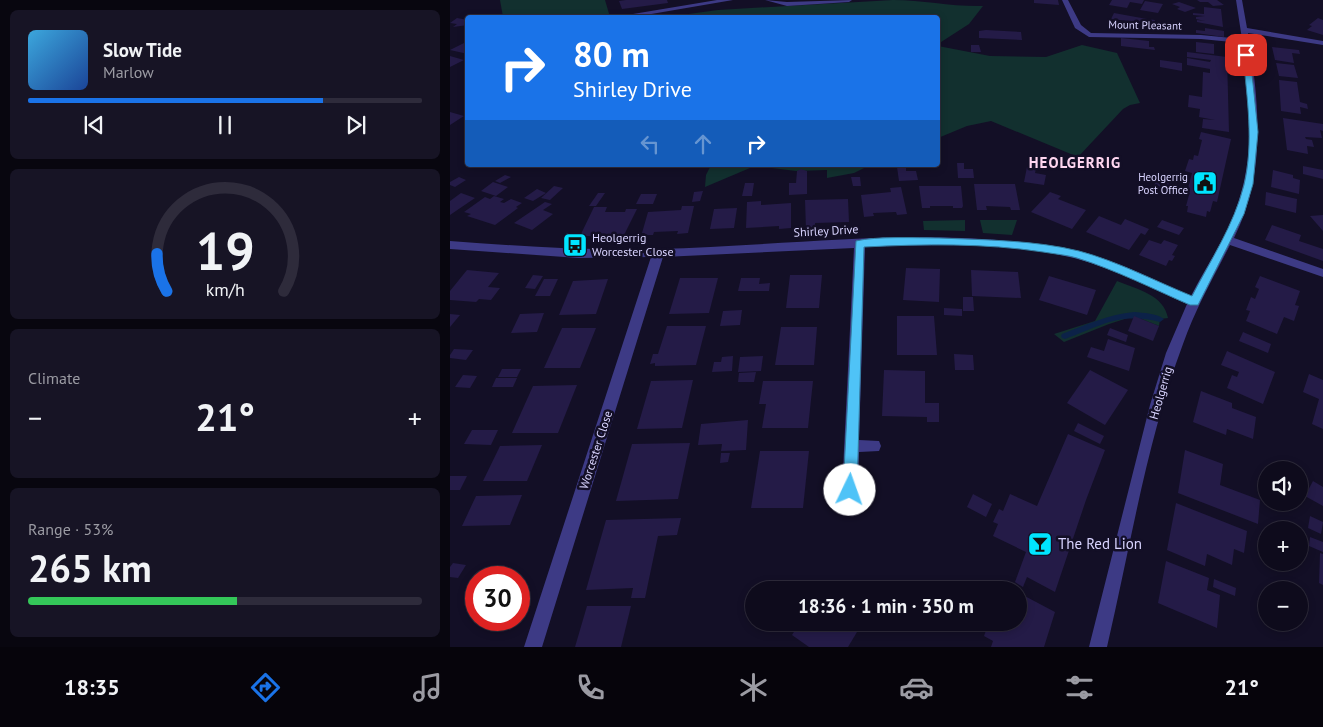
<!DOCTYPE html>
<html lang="en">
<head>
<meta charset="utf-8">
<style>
	body { margin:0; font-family:"PT Sans",sans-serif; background:#171425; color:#f1f3f6; height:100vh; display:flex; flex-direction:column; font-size:19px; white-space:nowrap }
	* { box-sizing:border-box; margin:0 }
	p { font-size:16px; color:#9b9ba3 }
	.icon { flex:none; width:28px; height:28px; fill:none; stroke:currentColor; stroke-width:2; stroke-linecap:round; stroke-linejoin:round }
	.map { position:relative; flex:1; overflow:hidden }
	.details { display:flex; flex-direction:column; gap:10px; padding:10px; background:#08060f; width:450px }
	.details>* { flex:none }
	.hud { position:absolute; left:15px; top:15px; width:475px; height:152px; border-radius:5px; box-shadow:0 2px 8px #0003,0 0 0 1px #2e2b3b; background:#1a73e8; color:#fff; overflow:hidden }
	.fabs { position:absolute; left:808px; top:461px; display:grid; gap:10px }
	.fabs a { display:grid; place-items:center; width:50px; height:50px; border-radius:50%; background:#0e0b1c; box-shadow:0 2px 8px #0003,0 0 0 1px #2e2b3b; font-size:25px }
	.speed { position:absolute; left:15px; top:566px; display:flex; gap:10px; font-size:25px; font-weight:700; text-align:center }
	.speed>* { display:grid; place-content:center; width:65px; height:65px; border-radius:50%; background:#0e0b1c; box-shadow:0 2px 8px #0003,0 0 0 1px #2e2b3b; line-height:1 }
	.speed .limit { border:8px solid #d22; background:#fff; color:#111 }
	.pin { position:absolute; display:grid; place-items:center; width:42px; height:42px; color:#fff; margin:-21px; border-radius:10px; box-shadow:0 2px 8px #0006 }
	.me { position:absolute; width:55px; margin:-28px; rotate:3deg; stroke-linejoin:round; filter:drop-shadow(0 0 4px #0008) }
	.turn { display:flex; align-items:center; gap:18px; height:105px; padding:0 25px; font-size:22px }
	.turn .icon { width:65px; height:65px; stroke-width:2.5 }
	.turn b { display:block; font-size:35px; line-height:42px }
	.lanes { display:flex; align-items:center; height:48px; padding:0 25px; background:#0003; justify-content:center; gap:25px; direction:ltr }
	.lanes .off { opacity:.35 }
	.big { font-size:38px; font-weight:700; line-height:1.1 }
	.details .widget { flex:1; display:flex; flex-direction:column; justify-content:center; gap:8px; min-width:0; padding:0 18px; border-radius:8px; background:#171425 }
	.details .dial { align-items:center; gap:0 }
	.dial svg { height:130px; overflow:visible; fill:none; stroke:#2e2b3b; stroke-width:7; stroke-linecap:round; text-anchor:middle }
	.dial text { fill:#f1f3f6; stroke:none }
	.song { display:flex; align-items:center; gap:15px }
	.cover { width:60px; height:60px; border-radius:8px; background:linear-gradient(135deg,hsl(200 70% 55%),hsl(220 70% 35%)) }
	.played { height:5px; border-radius:2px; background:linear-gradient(90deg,#1a73e8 75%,#2e2b3b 75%) }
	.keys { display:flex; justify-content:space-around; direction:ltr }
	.heat { display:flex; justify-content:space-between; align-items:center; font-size:28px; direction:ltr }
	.charge { height:8px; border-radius:4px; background:linear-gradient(90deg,#34c759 53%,#2e2b3b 0) }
	.trip { position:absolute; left:295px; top:581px; width:282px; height:50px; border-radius:25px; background:#0e0b1c; box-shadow:0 2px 8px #0003,0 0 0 1px #2e2b3b; font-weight:700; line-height:50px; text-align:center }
	.tab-bar { display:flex; height:80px; justify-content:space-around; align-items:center; background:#06040b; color:#9b9ba3 }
	.tab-bar .icon { width:35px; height:35px }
	.tab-bar .active { color:#1a73e8 }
	.tab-bar b { font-size:22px; color:#f1f3f6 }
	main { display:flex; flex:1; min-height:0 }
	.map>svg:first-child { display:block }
</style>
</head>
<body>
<main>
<section class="details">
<div class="widget">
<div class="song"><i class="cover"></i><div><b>Slow Tide</b><p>Marlow</p></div></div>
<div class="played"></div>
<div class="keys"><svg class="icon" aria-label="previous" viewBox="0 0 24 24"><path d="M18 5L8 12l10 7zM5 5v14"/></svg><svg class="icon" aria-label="pause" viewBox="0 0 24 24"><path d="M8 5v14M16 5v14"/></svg><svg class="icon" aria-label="next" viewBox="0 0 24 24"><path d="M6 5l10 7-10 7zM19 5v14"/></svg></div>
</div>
<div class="widget dial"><svg viewBox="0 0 100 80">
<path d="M14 69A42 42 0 1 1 86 69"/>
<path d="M14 69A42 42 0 0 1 8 46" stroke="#1a73e8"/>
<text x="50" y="56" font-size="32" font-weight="700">19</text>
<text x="50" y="72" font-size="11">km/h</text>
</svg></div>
<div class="widget"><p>Climate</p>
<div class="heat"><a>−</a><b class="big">21°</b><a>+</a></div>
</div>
<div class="widget"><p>Range · 53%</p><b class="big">265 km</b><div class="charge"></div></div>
</section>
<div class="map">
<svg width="873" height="647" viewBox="0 0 873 647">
	<rect width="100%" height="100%" fill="#130f26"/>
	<g fill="#12302f">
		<path d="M50,0H155L160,17H53Z"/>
		<path d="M443,0C474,0 503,7 533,6L519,24L488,44V18H209L268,10Z"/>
		<path d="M632,45L667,53L690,103L680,105L673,109L628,157L541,121L517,126L488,138V46L540,56L596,57Z"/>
		<path d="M261,165H307L255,187L256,175Z"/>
		<path d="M322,165H420L404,173L377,178V170L346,171L322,168Z"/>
		<path d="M515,220V231L474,230L473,221Z"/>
		<path d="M530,220H567L562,235L533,233Z"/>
		<path d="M667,281C687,289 714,295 718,318L710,319L709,326L684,316L659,324L614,342L604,334L645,321Z"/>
	</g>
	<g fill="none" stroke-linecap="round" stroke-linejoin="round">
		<path fill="#0c2248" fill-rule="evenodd" d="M684,312C694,313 706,313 714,319L710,322C668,312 652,326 615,339L612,338L611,336L612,334C636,325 659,314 684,312Z"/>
	</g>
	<g fill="#241b47">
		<path d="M176,0H217L218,3L172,9L169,1Z"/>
		<path d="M584,0H608L609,5L584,3Z"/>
		<path d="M662,0H694L692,4L680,2L677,8L659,5Z"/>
		<path d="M747,0H767L774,5L763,6L758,2H750Z"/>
		<path d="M695,1L713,4L708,13L690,10Z"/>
		<path d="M729,2L746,8L735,12L727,9L730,7L722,4Z"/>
		<path d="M754,7L771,9L773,27L747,22V20L755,21L746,19V17L755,16L743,15V13L754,14Z"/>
		<path d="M664,13L697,19L705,20L704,24L661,19Z"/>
		<path d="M7,18L18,20V25L3,27L7,24L0,23Z"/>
		<path d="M868,18L873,20V35L857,30L862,26L859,25Z"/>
		<path d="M755,28L774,31V37L746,33V30L755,31Z"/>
		<path d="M536,30L571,32L572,40L529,38V31Z"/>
		<path d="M671,38L699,41V47H704L705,50L671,46Z"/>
		<path d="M746,42L764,44V54L746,52Z"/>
		<path d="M14,43L18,44V54L0,50Z"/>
		<path d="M521,45H529L531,52H521Z"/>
		<path d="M822,47L849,50L850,54L842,53L844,63L825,60Z"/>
		<path d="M737,52L777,57L779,132L752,128L753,119L765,120L749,117L750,109L738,107L739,95L752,97L753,72L760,73V69L737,65V58L760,62L761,60L737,57Z"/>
		<path d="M0,56L14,60L0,67Z"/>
		<path d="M710,60L732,63V71L710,67Z"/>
		<path d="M826,63L844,65L848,78L829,76Z"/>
		<path d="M829,80L847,82L850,102L857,104L858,109L850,107L851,114L831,111Z"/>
		<path d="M0,112L14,116L0,125Z"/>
		<path d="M833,118L873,124V131L870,130L872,138L855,137L856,139L862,140L864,147L857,146L858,154L837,150Z"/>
		<path d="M751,132L781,139L767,202L763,201L760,212L757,211L756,217L737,212L738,206H736L739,195L704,186L706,180L738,188L742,173L735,171L739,159L743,160L744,155L748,156L752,140L749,139Z"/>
		<path d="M507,163H514V169H523L524,178H508Z"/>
		<path d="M853,166L873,170V179L853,174Z"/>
		<path d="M447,167H456V171H466L468,180L449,181Z"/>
		<path d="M577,167L586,169L585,173L596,175L594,185L574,182Z"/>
		<path d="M351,169L357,171V194L339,195V183H346L347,171Z"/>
		<path d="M823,170L843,175V178L850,180L849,194L821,187Z"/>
		<path d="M55,175L61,177L50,183L45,181Z"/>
		<path d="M9,177L16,180L5,187L0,185V182Z"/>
		<path d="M401,177H410L411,186H403Z"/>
		<path d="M43,182L58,187L46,196L31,191Z"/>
		<path d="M295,183H304L302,196H292Z"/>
		<path d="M524,184H565L570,210H561L560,207L536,206L537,210H527Z"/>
		<path d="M104,186L113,188L100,200L91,198Z"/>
		<path d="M469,186H511L513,206L512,208H503V206H480V208H472Z"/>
		<path d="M451,187L457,214L447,215L446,212L423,213L424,216L414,217L411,195L441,192L440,188Z"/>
		<path d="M87,189L96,193L83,201L74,198Z"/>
		<path d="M253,191L250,201L242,202L244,192Z"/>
		<path d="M600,192L611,196L608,199L636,210L622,229L581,212Z"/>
		<path d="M816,192L847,199L846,213L815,205Z"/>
		<path d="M11,193L25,198L0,215V201Z"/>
		<path d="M148,193H155L146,206H139Z"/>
		<path d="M191,194H207L203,204H186Z"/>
		<path d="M44,196L54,199L50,202L54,203L61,199L72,203L66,207L68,208L45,225L17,216L21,214L14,212L35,197L40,199Z"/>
		<path d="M398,199L399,222L365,223V228L356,229L355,200Z"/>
		<path d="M311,201V205L341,203V228L329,229V226L296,228L297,202Z"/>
		<path d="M95,202L102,204L93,210L103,214L82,230L64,223Z"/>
		<path d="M232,206H244L238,233L227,234L228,231L204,232L203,235H194L195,233H192L198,212L231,210Z"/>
		<path d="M144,207H157L155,212H175L176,209H187L174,235L143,233L142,236H131L133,234H131Z"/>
		<path d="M287,208L284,228L260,229L264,209Z"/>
		<path d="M873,215V231L860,216Z"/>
		<path d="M649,216L671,225L675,219L699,229L695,235L691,233L679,250L636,232Z"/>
		<path d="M712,220L734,228L729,235L707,227Z"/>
		<path d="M822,225L851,235L849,241L873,249V261L815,240Z"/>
		<path d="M699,240L711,244L714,240L728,245L722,255L725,256L722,261L719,260L716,266L689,255Z"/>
		<path d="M456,268L490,269L489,302L453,300Z"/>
		<path d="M17,270L49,273L38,287L50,288L41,300L29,299L26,302L0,300V291Z"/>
		<path d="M521,270L568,272L571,298L522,296Z"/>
		<path d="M83,275L93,276L85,289L75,288Z"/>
		<path d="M340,275H372L369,308H336Z"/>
		<path d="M599,276L646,290L637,315L589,300Z"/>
		<path d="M810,276L850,291L845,305L849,306L844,321L834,317L827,334L796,321L800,311L796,310L801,297L805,299L809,289L805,287Z"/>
		<path d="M230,278H268L259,313L219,314Z"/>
		<path d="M291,278H310L309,284L320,283L319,291H288Z"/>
		<path d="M94,279H108L100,296H85Z"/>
		<path d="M158,279L146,314L109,315L123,281Z"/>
		<path d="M513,297H523L524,311H513Z"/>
		<path d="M494,308L512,309V316L494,315Z"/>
		<path d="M292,310L290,325L270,326L273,311Z"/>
		<path d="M94,313L87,332L61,333L70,314Z"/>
		<path d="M0,314L10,315L0,327Z"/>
		<path d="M447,316H484L487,355H447Z"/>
		<path d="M684,316L709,326L703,341L678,331Z"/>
		<path d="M217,326H256L246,365L205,366V363L200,364L203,354H208Z"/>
		<path d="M331,327H367L364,365H325Z"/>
		<path d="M112,328H146L130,368H94Z"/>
		<path d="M660,328L678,335L676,342L657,335Z"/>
		<path d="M793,332L821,344L818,353L789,341Z"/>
		<path d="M658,339L685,348L679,371L637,357L641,347L654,351Z"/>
		<path d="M4,349L23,350L16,360L0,358V355Z"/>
		<path d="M777,351L825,372L813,404L777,388L782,375L787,377L789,372L771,365Z"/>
		<path d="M504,354L523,355L524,370H505Z"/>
		<path d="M283,356L282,371L262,372L264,362H271L272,357Z"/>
		<path d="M313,356L311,371L288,372L290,357Z"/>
		<path d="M52,369H71L67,377H48Z"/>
		<path d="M434,370L475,371V403H489V422H477V417L432,416Z"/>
		<path d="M640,370L678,390L655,425L617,403Z"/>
		<path d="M306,372L304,382H288L289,373Z"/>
		<path d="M859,374L873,380V429L862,424L869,399L853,392Z"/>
		<path d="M13,375L27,376L20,388L5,387Z"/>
		<path d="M46,378H67L63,387H42Z"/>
		<path d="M243,380L232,428L187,429L201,381Z"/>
		<path d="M313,381H363L358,428H312L316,404H309Z"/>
		<path d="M127,385L108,433H62L83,386Z"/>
		<path d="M751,391L782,403V408L806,417L803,439L777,429L776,435L743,422Z"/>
		<path d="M298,420L296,450L271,451L272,444L248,445L251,424Z"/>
		<path d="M628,423L654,436L650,444L624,431Z"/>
		<path d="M22,430H48L41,445L14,444Z"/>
		<path d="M618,434L655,450L636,500L605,592L577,577L573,587L565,582L576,552L543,536L548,524L543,522L549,509L553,511L560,494L587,506Z"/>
		<path d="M240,443L228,499L166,501L182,444Z"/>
		<path d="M92,445L77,481H33L50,446Z"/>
		<path d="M735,450L773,464L770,485L810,500L808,524L728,493Z"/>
		<path d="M310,451H359L353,508H301Z"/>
		<path d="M271,453H280L278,462L270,463Z"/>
		<path d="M0,476H17L10,490H0Z"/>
		<path d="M863,481L873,487V506L855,496Z"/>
		<path d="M523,494L542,504L536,517L517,507Z"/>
		<path d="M72,495L60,525L12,526L26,496Z"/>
		<path d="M726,503L797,531L794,553L784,549L782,565L757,554L755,566L717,550Z"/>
		<path d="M860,516L873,522L871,534L858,528Z"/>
		<path d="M231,518L227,535L208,536L195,598H181L183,588L136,590L156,520Z"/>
		<path d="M860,537L873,542V552L859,546Z"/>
		<path d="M870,553L873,554V585L869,583Z"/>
		<path d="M716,561L759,578L757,590L770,595L767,628L708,603Z"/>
		<path d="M3,563L16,565L8,578L0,577V567Z"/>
		<path d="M764,579L786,588L785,596L763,587Z"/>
		<path d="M546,582L563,590H543Z"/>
		<path d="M569,593L605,612L594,647H541L543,641L534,636L539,622H569Z"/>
		<path d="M137,606H181L171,647H125Z"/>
		<path d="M350,622H393L407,632L398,647H359L342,635Z"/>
	</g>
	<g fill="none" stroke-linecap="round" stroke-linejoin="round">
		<g fill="#3d3a85" fill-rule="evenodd">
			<path d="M267,0H283L178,18L165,17Z"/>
			<path d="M315,0L337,2L402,0L399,2L337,6Z"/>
			<path d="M612,0H618L631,25L641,33L751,35L792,39L786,0H792L797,28L873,41V45L798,33C809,103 817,173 784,238L873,269V277L780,245C763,278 745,310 733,344C697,440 680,548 657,647H639L700,405L716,353L737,304C701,288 663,268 624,258C557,242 484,244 415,247L409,440L429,441L431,446L429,451L409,452L408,490L405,495L400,497L395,495L392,490L404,248L213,257L92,647H74L201,257L129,258L0,249V241C69,246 138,251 207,249C346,246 488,223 625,251C665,259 704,280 741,296C755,268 773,243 784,214C806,160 801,100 792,43L751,39L639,37L625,28Z"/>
		</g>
	</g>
	<path fill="#4fc3f7" stroke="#337fa1" d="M796,53L800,55L808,132L803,184L794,214L748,305H740C703,289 666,270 627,258C617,255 605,254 593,252C534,243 474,244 414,247L407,490L405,495L400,497L395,495L393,490L406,241C426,236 467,238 489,238C535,240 584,240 629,251C667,261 705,281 742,296C760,261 784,225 794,185C804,143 797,98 793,55Z"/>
	<defs>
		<symbol id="civic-square" viewBox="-11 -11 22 22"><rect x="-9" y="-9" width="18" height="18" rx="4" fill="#00e5ff" stroke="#130f26"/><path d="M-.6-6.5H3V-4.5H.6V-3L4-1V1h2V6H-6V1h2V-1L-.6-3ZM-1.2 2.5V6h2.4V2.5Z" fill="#111"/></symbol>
		<symbol id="bus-square" viewBox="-11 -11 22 22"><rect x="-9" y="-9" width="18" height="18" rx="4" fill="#00e5ff" stroke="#130f26"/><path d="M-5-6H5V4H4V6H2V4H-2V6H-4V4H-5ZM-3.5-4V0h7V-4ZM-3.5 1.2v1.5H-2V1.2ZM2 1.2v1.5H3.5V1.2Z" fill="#111"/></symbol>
		<symbol id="bar-square" viewBox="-11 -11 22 22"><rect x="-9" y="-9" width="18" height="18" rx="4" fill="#00e5ff" stroke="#130f26"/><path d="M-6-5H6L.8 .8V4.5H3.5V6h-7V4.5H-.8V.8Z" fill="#111"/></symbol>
	</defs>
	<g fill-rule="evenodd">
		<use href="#civic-square" x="741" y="169" width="28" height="28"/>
		<use href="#bus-square" x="111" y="231" width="28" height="28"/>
		<use href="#bar-square" x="576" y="530" width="28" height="28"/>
	</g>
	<g text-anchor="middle" stroke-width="5" stroke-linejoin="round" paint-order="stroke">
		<g font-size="11" fill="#d9d4ff" stroke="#130f26">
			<text transform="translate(695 25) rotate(1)" y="4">Mount Pleasant</text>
		</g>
		<g font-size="11" fill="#d9d4ff" stroke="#130f26" text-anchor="end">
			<text x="738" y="181">Heolgerrig<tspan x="738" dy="13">Post Office</tspan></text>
		</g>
		<g font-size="12" fill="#d9d4ff" stroke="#130f26">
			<text transform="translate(376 231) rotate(-3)" y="4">Shirley Drive</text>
			<text transform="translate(711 393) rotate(-74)" y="4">Heolgerrig</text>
			<text transform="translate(146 450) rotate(-72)" y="4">Worcester Close</text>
		</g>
		<g font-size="12" fill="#d9d4ff" stroke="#130f26" text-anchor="start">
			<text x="142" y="242">Heolgerrig<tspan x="142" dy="14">Worcester Close</tspan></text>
		</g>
		<g font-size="15" font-weight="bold" letter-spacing="1" fill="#ffd6f0" stroke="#130f26">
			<text x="625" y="168">HEOLGERRIG</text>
		</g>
		<g font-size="15" fill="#d9d4ff" stroke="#130f26" text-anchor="start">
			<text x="608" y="549">The Red Lion</text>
		</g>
	</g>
</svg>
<div class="fabs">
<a><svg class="icon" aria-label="sound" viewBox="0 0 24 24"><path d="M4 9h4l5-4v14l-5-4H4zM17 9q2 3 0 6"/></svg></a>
<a>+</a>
<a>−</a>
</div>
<div class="speed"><div class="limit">30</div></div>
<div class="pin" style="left:796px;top:55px;background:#d93025"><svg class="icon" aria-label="arrive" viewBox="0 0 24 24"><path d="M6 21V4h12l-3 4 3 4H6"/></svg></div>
<svg class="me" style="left:400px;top:490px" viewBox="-20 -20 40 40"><circle r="19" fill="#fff"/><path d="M0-13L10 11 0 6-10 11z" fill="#4fc3f7"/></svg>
<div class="trip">18:36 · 1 min · 350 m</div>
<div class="hud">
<div class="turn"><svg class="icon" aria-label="right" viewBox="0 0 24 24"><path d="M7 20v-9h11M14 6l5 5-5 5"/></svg><div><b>80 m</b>Shirley Drive</div></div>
<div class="lanes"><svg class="icon off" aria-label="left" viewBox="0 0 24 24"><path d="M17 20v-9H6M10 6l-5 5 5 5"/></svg><svg class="icon off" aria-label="ahead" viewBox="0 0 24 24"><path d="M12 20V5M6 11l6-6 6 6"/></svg><svg class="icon" aria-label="right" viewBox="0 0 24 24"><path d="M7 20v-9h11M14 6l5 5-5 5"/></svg></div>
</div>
</div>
</main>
<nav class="tab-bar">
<b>18:35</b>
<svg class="icon active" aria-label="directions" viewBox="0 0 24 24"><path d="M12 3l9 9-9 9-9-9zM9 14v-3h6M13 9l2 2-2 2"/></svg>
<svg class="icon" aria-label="music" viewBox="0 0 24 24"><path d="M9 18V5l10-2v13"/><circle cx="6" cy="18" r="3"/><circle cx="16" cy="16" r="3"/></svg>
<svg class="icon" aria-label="phone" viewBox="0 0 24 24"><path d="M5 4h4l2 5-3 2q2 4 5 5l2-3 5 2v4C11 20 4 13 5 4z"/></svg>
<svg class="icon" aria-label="climate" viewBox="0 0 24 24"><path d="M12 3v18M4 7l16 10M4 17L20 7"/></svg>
<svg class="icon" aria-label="car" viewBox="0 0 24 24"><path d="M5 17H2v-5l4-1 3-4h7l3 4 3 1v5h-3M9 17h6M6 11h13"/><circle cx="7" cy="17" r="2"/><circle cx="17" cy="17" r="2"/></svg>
<svg class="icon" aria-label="filters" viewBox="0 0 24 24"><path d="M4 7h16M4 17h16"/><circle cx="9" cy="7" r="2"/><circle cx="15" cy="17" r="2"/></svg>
<b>21°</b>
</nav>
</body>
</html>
